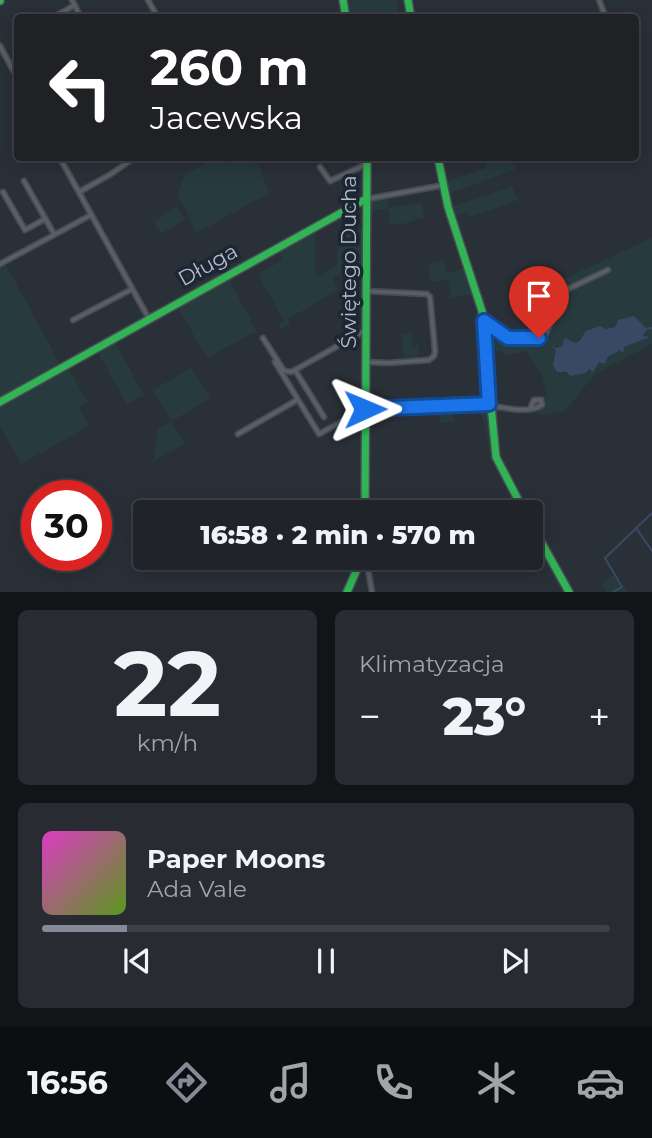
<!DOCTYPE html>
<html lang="pl">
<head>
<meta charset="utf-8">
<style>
	body { margin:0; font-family:Montserrat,sans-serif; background:#282c32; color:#f1f3f6; height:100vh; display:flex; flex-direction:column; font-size:26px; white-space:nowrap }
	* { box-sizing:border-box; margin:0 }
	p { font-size:23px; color:#a2a4a8 }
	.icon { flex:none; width:38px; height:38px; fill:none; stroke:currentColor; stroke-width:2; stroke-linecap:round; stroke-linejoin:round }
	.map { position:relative; height:592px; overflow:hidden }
	.side { display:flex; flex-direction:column; gap:18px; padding:18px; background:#121417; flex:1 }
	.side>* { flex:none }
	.banner { position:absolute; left:14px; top:14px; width:625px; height:147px; border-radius:7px; box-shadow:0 4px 18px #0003,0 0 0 2px #3d4147; background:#202124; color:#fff; overflow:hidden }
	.speed { position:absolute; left:21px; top:480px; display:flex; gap:14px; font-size:35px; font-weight:700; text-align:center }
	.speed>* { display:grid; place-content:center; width:91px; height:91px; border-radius:50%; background:#20242a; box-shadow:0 4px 18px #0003,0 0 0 2px #3d4147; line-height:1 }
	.speed .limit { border:10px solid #d22; background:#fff; color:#111 }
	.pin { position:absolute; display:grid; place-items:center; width:60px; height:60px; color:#fff; margin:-72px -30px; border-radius:50% 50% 50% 0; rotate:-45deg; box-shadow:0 0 7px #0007 }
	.pin .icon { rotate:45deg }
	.me { position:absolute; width:77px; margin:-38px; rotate:89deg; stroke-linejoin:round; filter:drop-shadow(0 0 5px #0008) }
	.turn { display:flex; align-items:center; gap:24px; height:147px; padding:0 21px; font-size:32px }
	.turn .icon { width:91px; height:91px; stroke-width:2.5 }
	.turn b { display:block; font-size:49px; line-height:60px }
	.big { font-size:52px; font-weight:800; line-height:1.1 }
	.side .card { flex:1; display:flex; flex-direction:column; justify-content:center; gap:10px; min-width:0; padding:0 24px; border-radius:10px; background:#282c32 }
	.side .dial { align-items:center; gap:0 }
	.dial b { font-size:91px; line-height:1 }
	.song { display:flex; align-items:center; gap:21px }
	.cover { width:84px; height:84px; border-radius:10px; background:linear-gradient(135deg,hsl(310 70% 55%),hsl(90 70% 35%)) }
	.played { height:7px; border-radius:4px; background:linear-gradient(90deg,#848b96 15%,#3d4147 15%) }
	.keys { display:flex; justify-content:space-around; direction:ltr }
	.heat { display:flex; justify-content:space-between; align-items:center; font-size:38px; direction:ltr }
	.side .tiles { flex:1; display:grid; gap:18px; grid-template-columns:1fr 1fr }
	.card:last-child { grid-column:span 2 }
	.trip { position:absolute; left:133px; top:500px; width:410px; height:70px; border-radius:7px; background:#20242a; box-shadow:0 4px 18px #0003,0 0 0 2px #3d4147; font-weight:800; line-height:70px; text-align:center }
	.tab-bar { display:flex; height:112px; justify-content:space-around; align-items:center; background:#0d0e11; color:#a2a4a8 }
	.tab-bar .icon { width:49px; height:49px }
	.tab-bar .active { color:#848b96 }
	.tab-bar b { font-size:32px; color:#f1f3f6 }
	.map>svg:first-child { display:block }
</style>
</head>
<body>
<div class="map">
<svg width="652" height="592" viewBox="0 0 652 592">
	<rect width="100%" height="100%" fill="#2a3038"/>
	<g fill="#273a3e" fill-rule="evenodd">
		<path d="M350,0H396L400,16L407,15V17H350L346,3Z"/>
		<path d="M216,158H223L230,164L248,158L259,167L269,193L195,234L187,212L177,196L184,175Z"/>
		<path d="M483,158H513L517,169L448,194L445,182L486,168Z"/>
		<path d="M512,187L518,200L468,218L466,213L454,217L451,207Z"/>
		<path d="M387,196L389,208L421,203L425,217L400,225L389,224V209L369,211L371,201Z"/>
		<path d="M177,207L185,219L161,234L153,222Z"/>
		<path d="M362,228V262L333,278L338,290L288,319L290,324L281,329L278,325L284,321L258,274L283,260L278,250L315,229V272L319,275L337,266L338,237Z"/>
		<path d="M652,238V344L595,374L565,411L545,415L533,412L529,408L530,399L547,395L542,375L526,351L504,356L503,351L496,352L495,346H488V343L502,342V337L507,339L544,337L550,325L551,300L549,316L539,337H508L538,333L536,307L531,294ZM634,316L642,325L644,336L649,337C633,341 612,348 605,364L599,362L592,371L590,369L570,376L553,365L557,354L554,347L575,343L585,335L615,327L618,320Z"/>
		<path d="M443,261L447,273L466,267L474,294L451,298L448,280L431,282L428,265Z"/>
		<path d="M5,263L61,366L0,399V266Z"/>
		<path d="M230,277L231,284L257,331L207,358L177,306Z"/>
		<path d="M412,333L413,346L420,345L418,358L404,360L401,334Z"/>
		<path d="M114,341L144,395L127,404L97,351Z"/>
		<path d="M68,368L88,402L79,407L89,426L21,464L0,426V406Z"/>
		<path d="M191,368L211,398L172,421L153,390Z"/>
		<path d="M480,406L488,411L498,466L523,513H521L497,472L489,448L482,415L471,409H453L454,421L440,423L437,407Z"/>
		<path d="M171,421L186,443L153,462L158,429Z"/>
		<path d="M652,512V515L637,528L652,549V553L635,530L607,559L627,592H607L601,583L614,575L603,558Z"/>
	</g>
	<path fill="#384963" d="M634,316L647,329L643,336L650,337L624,347L623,353L620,350L608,357L605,364L599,362L593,372L589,369L586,373L570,376L566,372H557L553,365L556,350L550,345L556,348L562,346L565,338L575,343L580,340L586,331L600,326L606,329L615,327L618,320Z"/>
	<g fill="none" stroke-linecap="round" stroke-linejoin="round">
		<g stroke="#384963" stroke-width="2">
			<path d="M647,329L652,328"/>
			<path d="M637,529L652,551"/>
			<path d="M613,592L622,587L605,558L652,513"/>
		</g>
		<defs>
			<g id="street">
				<path d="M72,0L81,18"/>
				<path d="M148,0L158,18"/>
				<path d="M599,0L606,18"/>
				<path d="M52,18L75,5"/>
				<path d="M0,46L18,79"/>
				<path d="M60,158L149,319"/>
				<path d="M320,167L330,181L367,164"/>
				<path d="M24,181L54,234"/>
				<path d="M3,192L25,230L45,219"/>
				<path d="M79,192L111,174L134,158"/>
				<path d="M367,199L444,185"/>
				<path d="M0,264L91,215"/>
				<path d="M73,320L132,289"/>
				<path d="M484,321L508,338H539L546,334L550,324L549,298L608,270"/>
				<path d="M263,338L284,371L291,372L295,370"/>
				<path d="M275,362L319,434L365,409L489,404"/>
				<path d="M366,362L388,363L429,360L434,356L435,351L430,297L427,294L366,291"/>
				<path d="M492,406C507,408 528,414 542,405L541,400H534L530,409"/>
				<path d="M324,417L295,370L366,330"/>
				<path d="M238,434L297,400"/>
				<path d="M361,561L368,569L372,592"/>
			</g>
			<g id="fast">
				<path d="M0,0V1"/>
				<path d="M343,0L346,18"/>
				<path d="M408,0L411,18"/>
				<path d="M438,158L448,207L482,311L496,457L525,513"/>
				<path d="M0,402L366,199"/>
				<path d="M365,513L367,158"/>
				<path d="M530,522L569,592"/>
				<path d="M347,592L362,558"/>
			</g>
		</defs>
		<use href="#street" stroke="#484c53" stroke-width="7"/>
		<use href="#fast" stroke="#484c53" stroke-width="10"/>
		<use href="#street" stroke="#5a5e66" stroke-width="3.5"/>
		<use href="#fast" stroke="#30b455" stroke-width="7"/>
	</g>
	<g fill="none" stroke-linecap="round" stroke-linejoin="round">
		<defs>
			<path id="route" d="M365,409L489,404L484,321L508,338H539"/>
		</defs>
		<use href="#route" stroke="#114b97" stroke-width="18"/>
		<use href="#route" stroke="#1a73e8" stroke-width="12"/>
	</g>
	<g text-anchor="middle" stroke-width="7" stroke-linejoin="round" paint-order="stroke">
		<g font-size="21" fill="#b4bcc9" stroke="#1d2633">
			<text transform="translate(349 262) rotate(-90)" y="7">Świętego Ducha</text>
			<text transform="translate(208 265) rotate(-29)" y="7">Długa</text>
		</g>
	</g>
</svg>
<div class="speed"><div class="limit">30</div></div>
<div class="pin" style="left:539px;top:338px;background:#d93025"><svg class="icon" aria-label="arrive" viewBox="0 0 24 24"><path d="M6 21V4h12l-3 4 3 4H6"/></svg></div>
<svg class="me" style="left:365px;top:409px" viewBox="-20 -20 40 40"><path d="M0-17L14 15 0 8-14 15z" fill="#1a73e8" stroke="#fff" stroke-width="4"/></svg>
<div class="trip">16:58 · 2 min · 570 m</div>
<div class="banner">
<div class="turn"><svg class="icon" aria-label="left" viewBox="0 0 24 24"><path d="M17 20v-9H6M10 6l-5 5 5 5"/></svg><div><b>260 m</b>Jacewska</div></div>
</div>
</div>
<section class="side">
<div class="tiles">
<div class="card dial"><b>22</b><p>km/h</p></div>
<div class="card"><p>Klimatyzacja</p>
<div class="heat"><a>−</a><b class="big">23°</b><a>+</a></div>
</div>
<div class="card">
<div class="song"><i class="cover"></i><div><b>Paper Moons</b><p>Ada Vale</p></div></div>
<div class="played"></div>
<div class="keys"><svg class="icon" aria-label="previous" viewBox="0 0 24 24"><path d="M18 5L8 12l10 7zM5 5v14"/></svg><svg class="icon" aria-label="pause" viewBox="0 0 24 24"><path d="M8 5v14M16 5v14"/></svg><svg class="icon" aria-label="next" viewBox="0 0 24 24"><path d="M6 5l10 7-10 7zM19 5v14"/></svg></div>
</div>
</div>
</section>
<nav class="tab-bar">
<b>16:56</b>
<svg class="icon active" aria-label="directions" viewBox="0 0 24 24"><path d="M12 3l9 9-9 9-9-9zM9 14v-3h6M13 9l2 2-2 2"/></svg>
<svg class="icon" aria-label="music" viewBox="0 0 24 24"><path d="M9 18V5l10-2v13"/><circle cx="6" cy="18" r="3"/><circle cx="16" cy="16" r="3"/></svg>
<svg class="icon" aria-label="phone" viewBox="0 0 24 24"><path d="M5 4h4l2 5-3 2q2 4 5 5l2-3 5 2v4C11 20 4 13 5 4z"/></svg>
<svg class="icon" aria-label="climate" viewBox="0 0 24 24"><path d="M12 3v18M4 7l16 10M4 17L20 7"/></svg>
<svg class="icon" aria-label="car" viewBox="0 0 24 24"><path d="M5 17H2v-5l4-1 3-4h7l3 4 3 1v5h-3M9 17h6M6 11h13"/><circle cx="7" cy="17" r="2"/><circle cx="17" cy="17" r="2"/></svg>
</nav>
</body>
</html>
